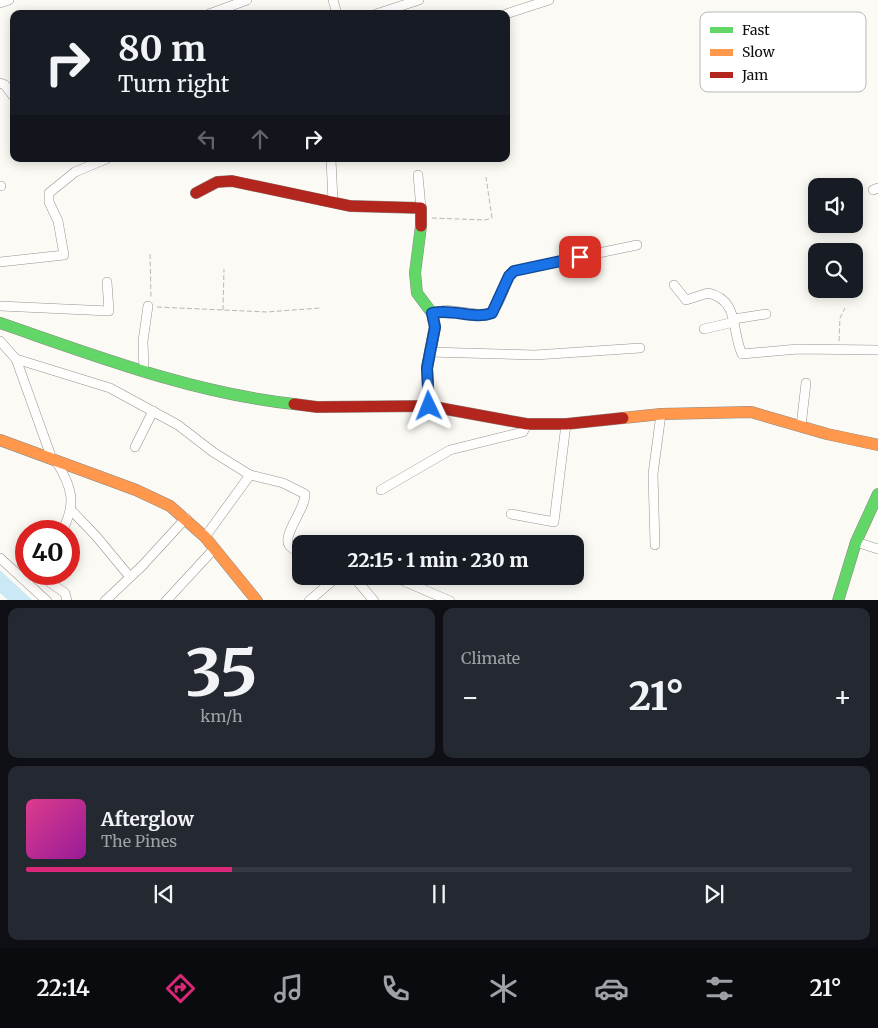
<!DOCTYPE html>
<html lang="en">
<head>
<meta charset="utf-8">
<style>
	body { margin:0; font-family:Merriweather,serif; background:#242831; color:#f1f3f6; height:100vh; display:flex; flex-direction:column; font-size:19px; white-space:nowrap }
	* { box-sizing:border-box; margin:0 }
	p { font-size:16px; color:#9ea1a6 }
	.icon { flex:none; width:28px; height:28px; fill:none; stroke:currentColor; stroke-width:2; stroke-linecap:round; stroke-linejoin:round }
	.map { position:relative; height:600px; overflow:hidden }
	.drawer { display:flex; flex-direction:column; gap:8px; padding:8px; background:#0d0f14; flex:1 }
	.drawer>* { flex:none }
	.banner { position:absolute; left:10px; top:10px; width:500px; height:152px; border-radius:10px; box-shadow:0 2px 12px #0003; background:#171b24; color:#f1f3f6; overflow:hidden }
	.buttons { position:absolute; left:808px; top:178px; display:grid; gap:10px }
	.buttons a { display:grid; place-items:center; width:55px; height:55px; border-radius:10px; background:#171b24; box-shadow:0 2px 12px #0003; font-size:25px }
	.speed { position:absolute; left:15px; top:520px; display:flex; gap:10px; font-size:25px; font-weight:700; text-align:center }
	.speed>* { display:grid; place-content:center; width:65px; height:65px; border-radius:50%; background:#171b24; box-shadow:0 2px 12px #0003; line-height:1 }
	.speed .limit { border:8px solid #d22; background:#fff; color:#111 }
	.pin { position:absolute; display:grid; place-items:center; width:42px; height:42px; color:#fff; margin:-21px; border-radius:10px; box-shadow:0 2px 8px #0006 }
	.me { position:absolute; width:55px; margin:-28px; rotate:358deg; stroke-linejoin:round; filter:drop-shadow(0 0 4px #0008) }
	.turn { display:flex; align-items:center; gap:18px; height:105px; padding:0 25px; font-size:22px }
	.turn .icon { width:65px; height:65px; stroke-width:2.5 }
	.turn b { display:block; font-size:35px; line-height:42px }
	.lanes { display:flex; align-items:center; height:48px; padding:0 25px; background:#0003; justify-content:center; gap:25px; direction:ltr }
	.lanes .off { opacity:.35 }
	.big { font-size:38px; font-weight:800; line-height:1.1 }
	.drawer .widget { flex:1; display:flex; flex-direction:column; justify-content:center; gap:8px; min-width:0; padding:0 18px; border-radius:10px; background:#242831 }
	.drawer .dial { align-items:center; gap:0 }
	.dial b { font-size:65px; line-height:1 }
	.song { display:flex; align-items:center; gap:15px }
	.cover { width:60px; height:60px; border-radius:8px; background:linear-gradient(135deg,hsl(330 70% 55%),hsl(300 70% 35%)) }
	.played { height:5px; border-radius:2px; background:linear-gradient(90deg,#db2777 25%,#363941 25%) }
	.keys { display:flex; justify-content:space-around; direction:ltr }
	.heat { display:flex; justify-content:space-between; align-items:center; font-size:28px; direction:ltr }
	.drawer .tiles { flex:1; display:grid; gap:8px; grid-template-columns:1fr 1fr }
	.widget:last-child { grid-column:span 2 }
	.trip { position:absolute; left:292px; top:535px; width:292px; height:50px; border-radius:10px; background:#171b24; box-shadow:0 2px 12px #0003; font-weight:800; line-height:50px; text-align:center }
	.menu { display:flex; height:80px; justify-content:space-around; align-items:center; background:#090b0e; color:#9ea1a6 }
	.menu .icon { width:35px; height:35px }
	.menu .current { color:#db2777 }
	.menu b { font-size:22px; color:#f1f3f6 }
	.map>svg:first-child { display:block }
</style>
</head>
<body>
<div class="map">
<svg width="878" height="601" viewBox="0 0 878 601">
	<rect width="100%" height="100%" fill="#fcfaf4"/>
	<path fill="#cae8f5" d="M0,570L32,600H8L0,593Z"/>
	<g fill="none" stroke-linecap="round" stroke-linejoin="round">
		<defs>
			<g id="street">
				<path d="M333,0L337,14"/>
				<path d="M0,3L9,0"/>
				<path d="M209,14L247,0"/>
				<path d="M376,14L419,0"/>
				<path d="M506,14L549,0"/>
				<path d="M0,83L5,85L14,97"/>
				<path d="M331,159L333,202"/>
				<path d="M418,175L421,208"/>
				<path d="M0,186H1"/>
				<path d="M873,190L878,188"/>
				<path d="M0,262L64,255L58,221L49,202V193L75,172L106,159"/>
				<path d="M674,285L686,300L708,293C740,300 731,331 742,354L798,349L878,350"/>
				<path d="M0,306L109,311L107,282"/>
				<path d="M432,313L445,310L486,315C502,309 503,283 513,271L637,245"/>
				<path d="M734,319L766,314"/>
				<path d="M704,329L734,322"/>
				<path d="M0,341L16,359L52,459"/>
				<path d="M429,352L535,355L640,348"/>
				<path d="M16,359L110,388L178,425L213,452L250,475L283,483L305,494C306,508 282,535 289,545C292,549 298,552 301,555"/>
				<path d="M144,372L143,341L148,306"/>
				<path d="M801,426L806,383"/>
				<path d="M135,447L153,411"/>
				<path d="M56,461C72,487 77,503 62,531"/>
				<path d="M381,490L450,450L523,432L527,424"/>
				<path d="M71,510L96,536L130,577"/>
				<path d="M511,514L554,522L566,424"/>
				<path d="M205,537L250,475"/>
				<path d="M856,542L878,549"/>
				<path d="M655,545L653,474L661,414"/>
				<path d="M0,558L47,601"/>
				<path d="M38,574L65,593L67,601"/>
				<path d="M353,576L374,601"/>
				<path d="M392,576L450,601"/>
				<path d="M105,601L142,566L186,518"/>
				<path d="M166,601L214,549"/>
				<path d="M309,601L338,576"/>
			</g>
			<g id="fast">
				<path d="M421,226L415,273L417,293L432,313L435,327L427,368L429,406"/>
				<path d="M0,323C96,356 192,393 294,404"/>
				<path d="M838,601L856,542L878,494"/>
			</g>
			<g id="slow">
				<path d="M623,418L661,414L751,412L827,434L878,445"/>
				<path d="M0,440L136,490L170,506L205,537L257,601"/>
			</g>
			<g id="jam">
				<path d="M196,193L217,182L232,181L350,206L421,208V226"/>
				<path d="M294,404L317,407L429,406L527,424H566L623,418"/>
			</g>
		</defs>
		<use href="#street" stroke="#959492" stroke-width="10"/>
		<use href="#fast" stroke="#8c8b88" stroke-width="12"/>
		<use href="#slow" stroke="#8c8b88" stroke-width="12"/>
		<use href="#jam" stroke="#8c8b88" stroke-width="12"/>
		<g stroke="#b8b8b7" stroke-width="1" stroke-dasharray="5 2.5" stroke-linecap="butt">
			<path d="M432,218L485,220L492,218L486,177"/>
			<path d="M150,254L151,298"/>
			<path d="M157,307L267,312L320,308"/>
			<path d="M223,310L224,269"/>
			<path d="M839,341L840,318L845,308"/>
		</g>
		<use href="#street" stroke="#fffefd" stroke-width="9"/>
		<use href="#fast" stroke="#63d668" stroke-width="11"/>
		<use href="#slow" stroke="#ff974d" stroke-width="11"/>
		<use href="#jam" stroke="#b3261e" stroke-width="11"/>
	</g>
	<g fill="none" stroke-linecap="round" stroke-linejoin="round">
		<defs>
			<path id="route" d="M429,406L427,368L435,327L432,313C453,308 473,320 492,313L509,276L514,271L580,257"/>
		</defs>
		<use href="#route" stroke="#114b97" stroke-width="12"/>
		<use href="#route" stroke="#1a73e8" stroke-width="9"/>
	</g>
	<rect x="700" y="12" width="166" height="80" rx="8" fill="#fff" stroke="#b7b7b7" stroke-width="1"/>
	<rect x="710" y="27" width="23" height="6" fill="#63d668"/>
	<rect x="710" y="49" width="23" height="7" fill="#ff974d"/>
	<rect x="710" y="72" width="23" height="6" fill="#b3261e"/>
	<g font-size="14" fill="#0e0e0e">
		<text x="742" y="35">Fast</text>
		<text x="742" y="57">Slow</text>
		<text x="742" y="80">Jam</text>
	</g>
</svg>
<div class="buttons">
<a><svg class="icon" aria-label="sound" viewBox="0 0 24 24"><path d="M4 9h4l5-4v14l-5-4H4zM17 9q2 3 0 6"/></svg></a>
<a><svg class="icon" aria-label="search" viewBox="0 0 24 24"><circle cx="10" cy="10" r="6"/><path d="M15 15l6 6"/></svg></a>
</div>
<div class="speed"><div class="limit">40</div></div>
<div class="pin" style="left:580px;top:257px;background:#d93025"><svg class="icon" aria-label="arrive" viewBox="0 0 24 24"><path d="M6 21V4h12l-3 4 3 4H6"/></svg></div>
<svg class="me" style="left:429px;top:406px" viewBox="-20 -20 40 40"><path d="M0-17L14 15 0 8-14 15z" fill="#1a73e8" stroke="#fff" stroke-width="4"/></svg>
<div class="trip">22:15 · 1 min · 230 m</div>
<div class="banner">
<div class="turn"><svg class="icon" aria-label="right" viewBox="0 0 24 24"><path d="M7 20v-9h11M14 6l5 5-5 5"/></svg><div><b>80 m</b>Turn right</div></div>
<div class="lanes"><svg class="icon off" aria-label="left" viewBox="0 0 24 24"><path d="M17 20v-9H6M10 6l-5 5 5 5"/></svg><svg class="icon off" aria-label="ahead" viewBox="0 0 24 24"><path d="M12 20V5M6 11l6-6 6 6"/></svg><svg class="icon" aria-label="right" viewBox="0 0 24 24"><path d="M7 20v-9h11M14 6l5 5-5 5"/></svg></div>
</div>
</div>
<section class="drawer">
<div class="tiles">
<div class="widget dial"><b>35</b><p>km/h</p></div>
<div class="widget"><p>Climate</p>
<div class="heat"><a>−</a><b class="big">21°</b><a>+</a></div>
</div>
<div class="widget">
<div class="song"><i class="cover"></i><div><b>Afterglow</b><p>The Pines</p></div></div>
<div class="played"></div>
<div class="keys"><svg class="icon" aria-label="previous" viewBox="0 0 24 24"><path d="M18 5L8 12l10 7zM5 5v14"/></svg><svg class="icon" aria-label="pause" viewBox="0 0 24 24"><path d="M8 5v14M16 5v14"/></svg><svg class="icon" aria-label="next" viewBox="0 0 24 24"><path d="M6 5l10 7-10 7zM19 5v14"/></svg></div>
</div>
</div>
</section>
<nav class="menu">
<b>22:14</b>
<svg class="icon current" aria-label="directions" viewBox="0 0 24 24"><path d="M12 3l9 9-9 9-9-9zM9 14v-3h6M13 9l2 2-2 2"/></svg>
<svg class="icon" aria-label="music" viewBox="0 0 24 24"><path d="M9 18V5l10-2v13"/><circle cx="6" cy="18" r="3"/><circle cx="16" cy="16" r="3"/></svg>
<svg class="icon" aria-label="phone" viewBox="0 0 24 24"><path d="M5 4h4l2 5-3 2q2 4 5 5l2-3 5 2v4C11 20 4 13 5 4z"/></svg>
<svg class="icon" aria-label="climate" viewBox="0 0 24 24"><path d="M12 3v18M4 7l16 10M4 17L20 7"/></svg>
<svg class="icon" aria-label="car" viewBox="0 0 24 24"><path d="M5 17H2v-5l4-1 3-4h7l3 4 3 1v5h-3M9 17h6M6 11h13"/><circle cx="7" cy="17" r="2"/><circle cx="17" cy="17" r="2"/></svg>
<svg class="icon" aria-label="filters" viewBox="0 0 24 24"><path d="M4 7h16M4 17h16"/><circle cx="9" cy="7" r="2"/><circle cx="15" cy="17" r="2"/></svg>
<b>21°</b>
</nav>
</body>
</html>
